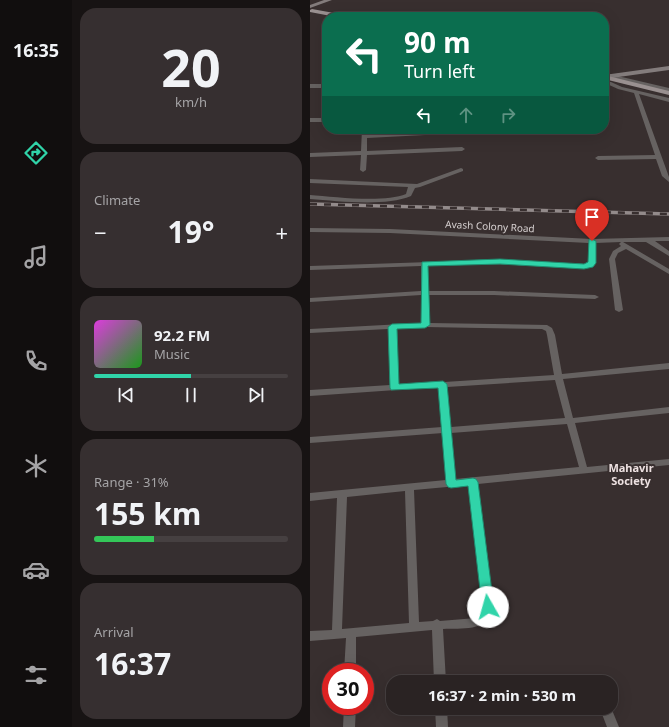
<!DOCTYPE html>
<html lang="en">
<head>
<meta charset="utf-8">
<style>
	body { margin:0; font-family:"Noto Sans",sans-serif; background:#362f30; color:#f1f3f6; height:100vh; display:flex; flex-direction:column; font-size:15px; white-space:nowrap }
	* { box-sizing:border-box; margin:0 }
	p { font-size:13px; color:#a5a4a6 }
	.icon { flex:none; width:22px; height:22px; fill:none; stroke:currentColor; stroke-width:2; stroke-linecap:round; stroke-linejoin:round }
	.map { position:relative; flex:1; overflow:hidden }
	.details { display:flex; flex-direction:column; gap:8px; padding:8px; background:#171313; width:238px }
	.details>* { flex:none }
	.banner { position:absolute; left:12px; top:12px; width:287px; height:122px; border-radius:16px; box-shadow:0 4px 16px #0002,0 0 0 1px #464041; background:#0b6e4f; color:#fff; overflow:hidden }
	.speed { position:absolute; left:12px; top:663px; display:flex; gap:8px; font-size:20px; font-weight:700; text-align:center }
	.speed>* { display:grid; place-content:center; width:52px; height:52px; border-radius:50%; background:#2a2323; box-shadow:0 4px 16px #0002,0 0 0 1px #464041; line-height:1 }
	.speed .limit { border:6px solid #d22; background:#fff; color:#111 }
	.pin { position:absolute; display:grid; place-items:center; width:34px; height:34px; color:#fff; margin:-41px -17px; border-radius:50% 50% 50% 0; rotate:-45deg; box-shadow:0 0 4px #0007 }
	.pin .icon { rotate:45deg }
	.me { position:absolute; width:44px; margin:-22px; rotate:353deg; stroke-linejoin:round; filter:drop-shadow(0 0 3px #0008) }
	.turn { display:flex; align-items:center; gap:14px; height:84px; padding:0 16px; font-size:18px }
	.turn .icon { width:52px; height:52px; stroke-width:2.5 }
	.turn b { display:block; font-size:28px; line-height:34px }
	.lanes { display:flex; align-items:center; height:38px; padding:0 16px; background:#0003; justify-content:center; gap:20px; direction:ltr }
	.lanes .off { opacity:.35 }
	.big { font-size:30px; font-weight:700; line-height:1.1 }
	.details .card { flex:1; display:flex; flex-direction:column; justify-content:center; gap:6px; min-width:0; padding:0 14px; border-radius:16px; background:#362f30 }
	.details .dial { align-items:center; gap:0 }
	.dial b { font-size:52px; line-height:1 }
	.song { display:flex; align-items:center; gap:12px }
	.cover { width:48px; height:48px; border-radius:6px; background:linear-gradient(135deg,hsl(300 70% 55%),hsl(120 70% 35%)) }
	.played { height:4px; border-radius:2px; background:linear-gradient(90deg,#30d4a9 50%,#464041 50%) }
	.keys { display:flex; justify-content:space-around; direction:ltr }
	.heat { display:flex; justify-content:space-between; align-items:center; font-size:22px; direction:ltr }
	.charge { height:6px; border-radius:3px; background:linear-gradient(90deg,#34c759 31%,#464041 0) }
	.trip { position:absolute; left:76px; top:675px; width:232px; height:40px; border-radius:16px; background:#2a2323; box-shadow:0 4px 16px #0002,0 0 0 1px #464041; font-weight:700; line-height:40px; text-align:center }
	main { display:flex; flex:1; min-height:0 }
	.menu { display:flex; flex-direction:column; width:72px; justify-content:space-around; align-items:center; background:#110e0e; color:#a5a4a6 }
	.menu .icon { width:28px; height:28px }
	.menu .selected { color:#30d4a9 }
	.menu b { font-size:18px; color:#f1f3f6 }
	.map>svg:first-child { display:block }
</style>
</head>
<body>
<main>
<nav class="menu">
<b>16:35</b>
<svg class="icon selected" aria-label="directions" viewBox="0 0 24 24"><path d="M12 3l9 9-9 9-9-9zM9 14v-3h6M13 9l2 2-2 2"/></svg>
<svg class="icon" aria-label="music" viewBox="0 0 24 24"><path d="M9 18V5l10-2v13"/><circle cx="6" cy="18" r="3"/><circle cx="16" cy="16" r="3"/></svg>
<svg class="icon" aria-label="phone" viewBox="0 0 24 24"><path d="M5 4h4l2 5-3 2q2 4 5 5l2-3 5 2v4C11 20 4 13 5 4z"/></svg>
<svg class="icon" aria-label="climate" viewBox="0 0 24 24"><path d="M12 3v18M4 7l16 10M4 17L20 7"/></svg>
<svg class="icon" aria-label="car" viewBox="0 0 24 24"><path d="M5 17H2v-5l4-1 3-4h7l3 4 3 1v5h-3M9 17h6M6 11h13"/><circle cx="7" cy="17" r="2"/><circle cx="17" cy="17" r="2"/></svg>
<svg class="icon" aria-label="filters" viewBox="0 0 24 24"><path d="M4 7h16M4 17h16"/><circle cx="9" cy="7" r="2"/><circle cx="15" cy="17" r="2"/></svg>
</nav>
<section class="details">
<div class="card dial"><b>20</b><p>km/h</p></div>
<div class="card"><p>Climate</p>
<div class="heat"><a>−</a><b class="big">19°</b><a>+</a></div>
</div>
<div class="card">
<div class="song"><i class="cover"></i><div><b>92.2 FM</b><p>Music</p></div></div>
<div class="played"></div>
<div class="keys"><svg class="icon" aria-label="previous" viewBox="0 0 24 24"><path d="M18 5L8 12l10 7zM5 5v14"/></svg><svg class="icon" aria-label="pause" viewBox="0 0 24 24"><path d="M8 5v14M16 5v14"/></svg><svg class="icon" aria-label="next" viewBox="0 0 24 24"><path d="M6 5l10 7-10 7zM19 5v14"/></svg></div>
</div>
<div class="card"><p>Range · 31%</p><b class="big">155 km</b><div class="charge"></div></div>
<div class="card"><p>Arrival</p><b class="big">16:37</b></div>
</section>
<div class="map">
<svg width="359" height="727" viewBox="0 0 359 727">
	<rect width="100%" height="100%" fill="#382f2f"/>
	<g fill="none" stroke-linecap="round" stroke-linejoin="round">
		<g fill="#666261" fill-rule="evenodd">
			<path d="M299,74L359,88V92L297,77L296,76Z"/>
			<path d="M297,82H301L312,87L359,98V102L329,94L359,177V182L352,176L346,159L288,160L285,158L288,156L345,155L324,93L308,89L297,84Z"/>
			<rect x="0" y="84" width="17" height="4"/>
			<rect x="0" y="118" width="17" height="4"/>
			<path d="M52,129H58V134L154,129L157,131L154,133L57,138V151L152,147L155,149L152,151L57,155L56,170L53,172L50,170L51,155L0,157V153L51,151Z"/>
			<path d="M151,168L153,169V171L110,187L105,188L101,196C75,207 28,201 0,199V195C24,197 75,203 96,194L98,187L0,183V179L107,184Z"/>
			<path d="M0,228L80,229L282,239L359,237V241H345L359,251V256L336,242H313L359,269V274L316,249L308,253L305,259L313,310L309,312L305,310L299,259L303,251L311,246L309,244L311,242L285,243L286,263L282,266L275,268L180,264L118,266V291H184L285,295L289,297L285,299L184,295H118L119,323L237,325L242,328L245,335L252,374L359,363V369L253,379L263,418L359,407V413L265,423L277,467L359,459V465L168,484L183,610C177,632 151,628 133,629L136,682H124L122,630L46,637V672H34L36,638L0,641V631L22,630L27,498L0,501V493L136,480L133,433L0,443V437L132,427L129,387L0,396V390L80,385L78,329L0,333V329L111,323V295L0,302V298L111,291V266L0,270V266L180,260L275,264L278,263L279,243L80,233L0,232ZM115,327L232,329L236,331L237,335L244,375L88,385L86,329ZM245,380L255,418L141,427L137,387ZM257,424L269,467L145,479L141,433ZM159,485L173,607L171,613L166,618L130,621L127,619L123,621L109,622L104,490ZM95,491L99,623L32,629L37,497Z"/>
			<path d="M34,706H46L45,727H33Z"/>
			<path d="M125,708H137L138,727H126Z"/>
			<path d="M298,709L302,710L309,727H297L292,714L294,710Z"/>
		</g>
		<g fill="#837c7c" fill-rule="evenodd">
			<path d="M14,0H22L0,8V5Z"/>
			<path d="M359,66V70L294,79V75Z"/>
		</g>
		<g fill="#999090" fill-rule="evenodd">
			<path d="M2,9L35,15L38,17H26L0,12V10Z"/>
			<path d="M294,75L359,91V95L294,79Z"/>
		</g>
		<defs>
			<path id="rail" d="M0,204L359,214"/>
		</defs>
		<use href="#rail" stroke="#938b8b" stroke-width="3.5"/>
		<use href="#rail" stroke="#382f2f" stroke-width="2.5" stroke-dasharray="7" stroke-linecap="butt"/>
	</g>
	<path fill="#30d4a9" stroke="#1f8a6e" d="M279,239H282L286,241V263L283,267L274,269L190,264L118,266L120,325L115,328L87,329L89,384L133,381L137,384L146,480L163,478L166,479L168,482L184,607L182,611L178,612L174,611L172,607L158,486L141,488L138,487L136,484L128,388L81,390L80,388L78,327L82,324L111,323L112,262L190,259L274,264L278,262Z"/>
	<g text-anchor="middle" stroke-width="4" stroke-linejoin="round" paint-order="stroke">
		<g font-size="10" fill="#d6d0d0" stroke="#382f2f">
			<text transform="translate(180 226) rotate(3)" y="4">Avash Colony Road</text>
		</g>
		<g font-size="11" font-weight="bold" fill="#ede1e1" stroke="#382f2f">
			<text x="321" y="472">Mahavir<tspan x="321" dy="13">Society</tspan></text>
		</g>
	</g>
</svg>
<div class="speed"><div class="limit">30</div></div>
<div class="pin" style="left:282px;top:241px;background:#d93025"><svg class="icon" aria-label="arrive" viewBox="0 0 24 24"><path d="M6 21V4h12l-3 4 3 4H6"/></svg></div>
<svg class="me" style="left:178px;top:607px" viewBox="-20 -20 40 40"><circle r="19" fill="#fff"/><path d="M0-13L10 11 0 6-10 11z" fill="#30d4a9"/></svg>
<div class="trip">16:37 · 2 min · 530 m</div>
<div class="banner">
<div class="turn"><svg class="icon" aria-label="left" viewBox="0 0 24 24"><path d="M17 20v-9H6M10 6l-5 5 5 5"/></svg><div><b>90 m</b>Turn left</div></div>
<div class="lanes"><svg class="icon" aria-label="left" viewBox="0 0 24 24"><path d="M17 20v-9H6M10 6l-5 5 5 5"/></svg><svg class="icon off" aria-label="ahead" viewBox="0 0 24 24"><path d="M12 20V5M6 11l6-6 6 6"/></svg><svg class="icon off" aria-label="right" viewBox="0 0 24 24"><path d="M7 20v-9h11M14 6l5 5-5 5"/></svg></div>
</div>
</div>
</main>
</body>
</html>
